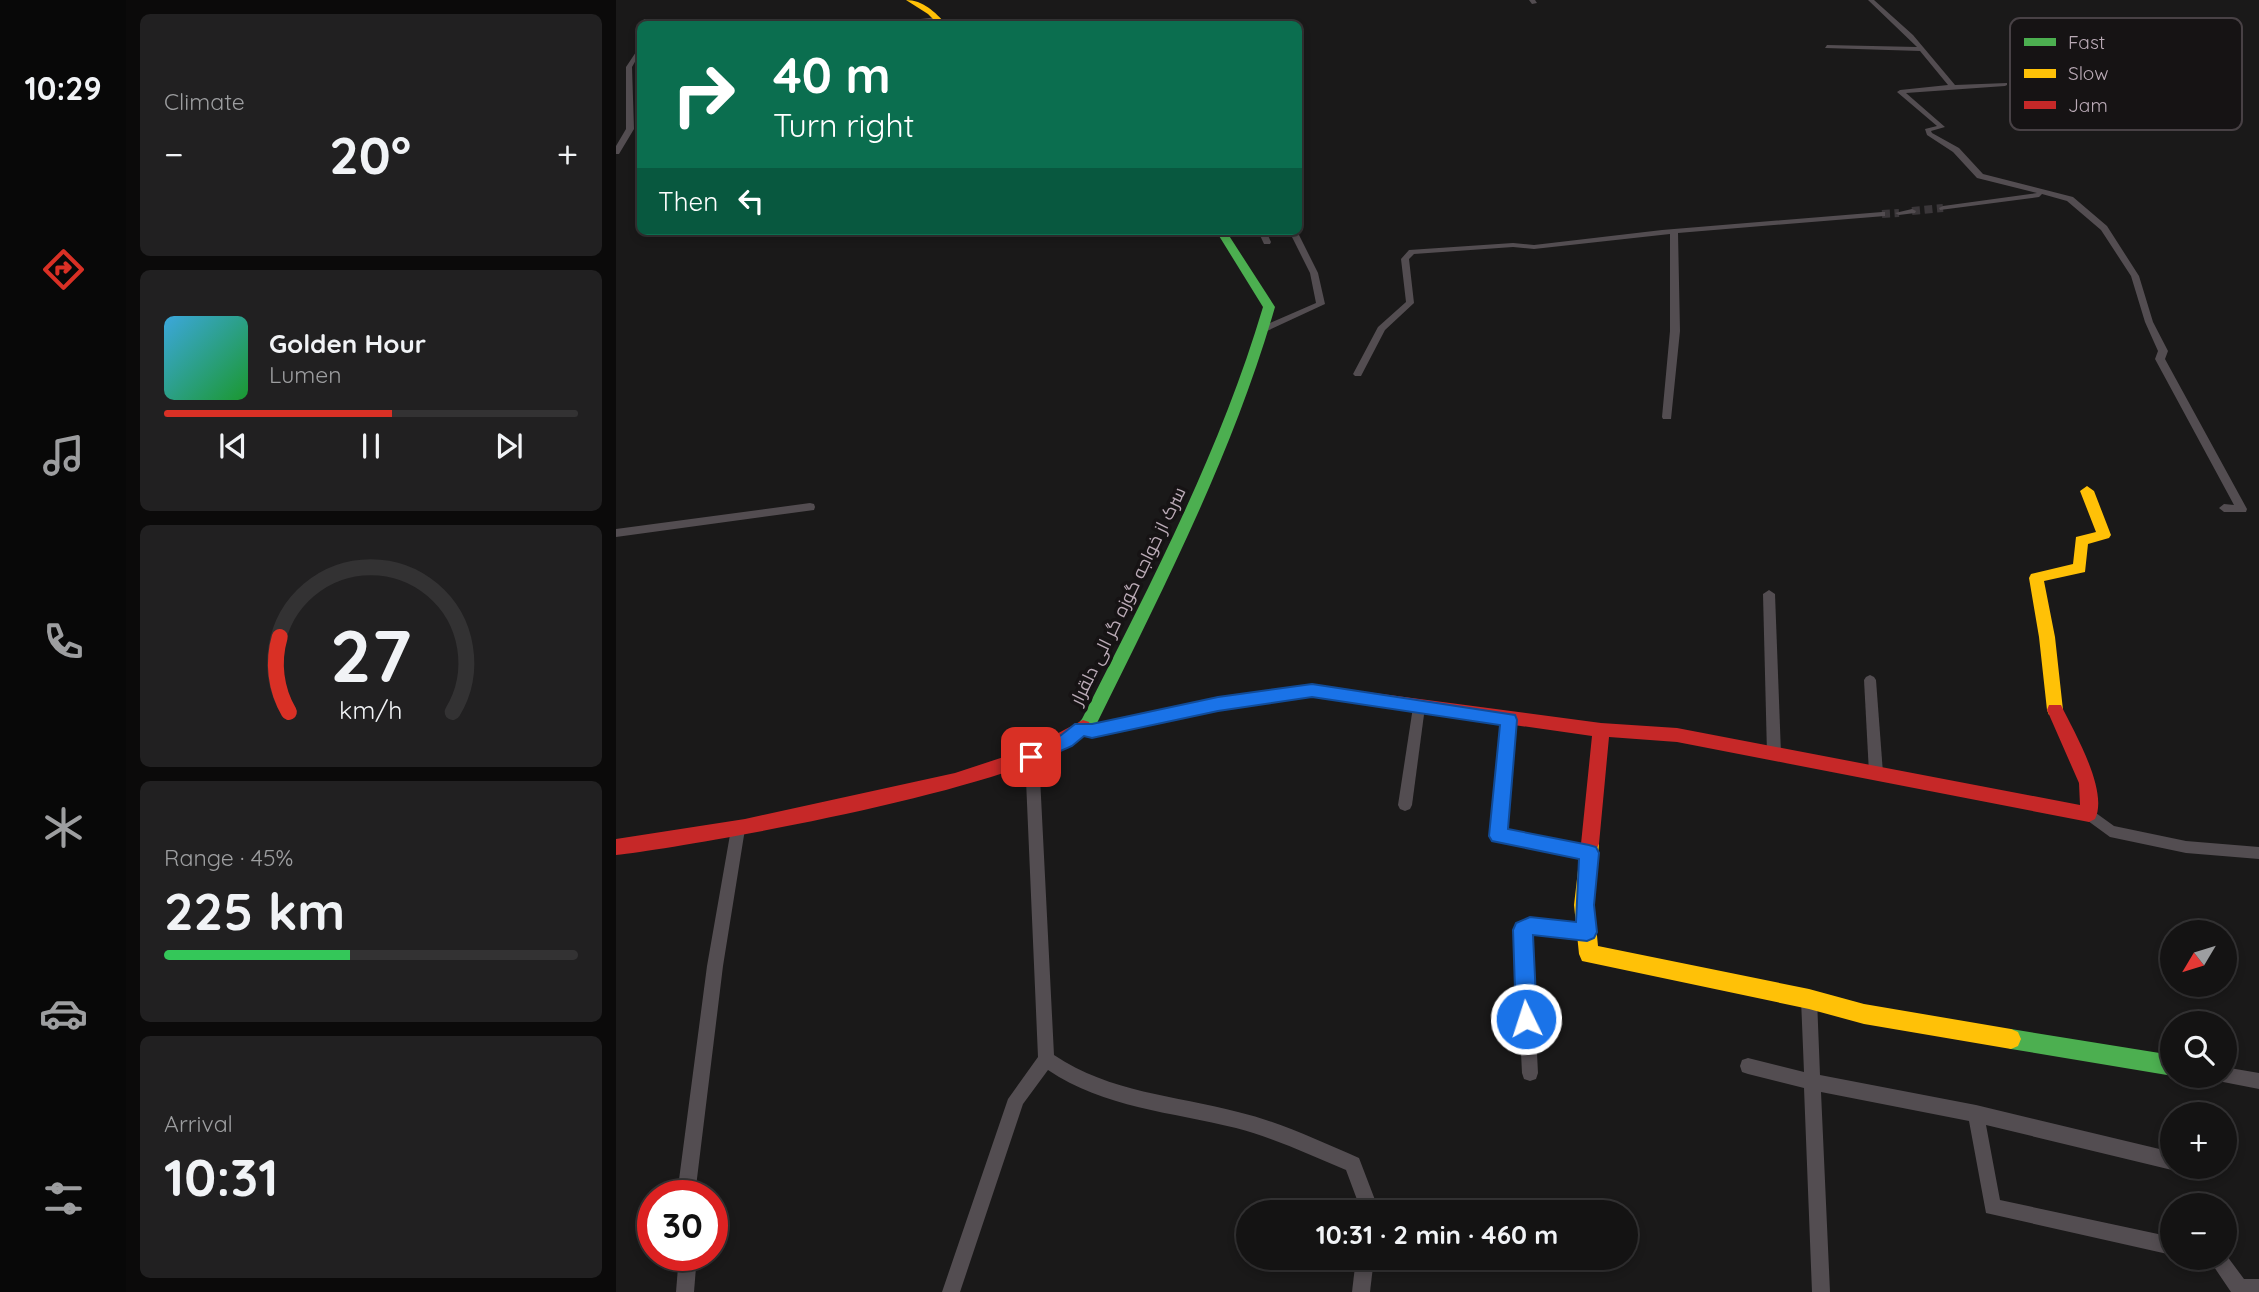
<!DOCTYPE html>
<html lang="en">
<head>
<meta charset="utf-8">
<style>
	body { margin:0; font-family:Quicksand,Cairo,sans-serif; background:#212021; color:#f1f3f6; height:100vh; display:flex; flex-direction:column; font-size:26px; white-space:nowrap }
	* { box-sizing:border-box; margin:0 }
	p { font-size:23px; color:#9d9ea0 }
	.icon { flex:none; width:38px; height:38px; fill:none; stroke:currentColor; stroke-width:2; stroke-linecap:round; stroke-linejoin:round }
	.map { position:relative; flex:1; overflow:hidden }
	.details { display:flex; flex-direction:column; gap:14px; padding:14px; background:#0b0a0a; width:490px }
	.details>* { flex:none }
	.guide { position:absolute; left:21px; top:21px; width:665px; height:214px; border-radius:10px; box-shadow:0 4px 10px #0003,0 0 0 2px #333233; background:#0b6e4f; color:#fff; overflow:hidden }
	.needle { width:46px; rotate:232deg }
	.buttons { position:absolute; left:1544px; top:920px; display:grid; gap:14px }
	.buttons a { display:grid; place-items:center; width:77px; height:77px; border-radius:50%; background:#141313; box-shadow:0 4px 10px #0003,0 0 0 2px #333233; font-size:35px }
	.speed { position:absolute; left:21px; top:1180px; display:flex; gap:14px; font-size:35px; font-weight:700; text-align:center }
	.speed>* { display:grid; place-content:center; width:91px; height:91px; border-radius:50%; background:#141313; box-shadow:0 4px 10px #0003,0 0 0 2px #333233; line-height:1 }
	.speed .limit { border:10px solid #d22; background:#fff; color:#111 }
	.pin { position:absolute; display:grid; place-items:center; width:60px; height:60px; color:#fff; margin:-30px; border-radius:14px; box-shadow:0 4px 10px #0006 }
	.me { position:absolute; width:77px; margin:-38px; rotate:356deg; stroke-linejoin:round; filter:drop-shadow(0 0 5px #0008) }
	.turn { display:flex; align-items:center; gap:24px; height:147px; padding:0 21px; font-size:32px }
	.turn .icon { width:91px; height:91px; stroke-width:2.5 }
	.turn b { display:block; font-size:49px; line-height:60px }
	.then { display:flex; align-items:center; height:66px; padding:0 21px; background:#0003; gap:14px; font-size:26px }
	.big { font-size:52px; font-weight:700; line-height:1.1 }
	.details .tile { flex:1; display:flex; flex-direction:column; justify-content:center; gap:10px; min-width:0; padding:0 24px; border-radius:10px; background:#212021 }
	.details .dial { align-items:center; gap:0 }
	.dial svg { height:182px; overflow:visible; fill:none; stroke:#333233; stroke-width:7; stroke-linecap:round; text-anchor:middle }
	.dial text { fill:#f1f3f6; stroke:none }
	.song { display:flex; align-items:center; gap:21px }
	.cover { width:84px; height:84px; border-radius:10px; background:linear-gradient(135deg,hsl(200 70% 55%),hsl(130 70% 35%)) }
	.played { height:7px; border-radius:4px; background:linear-gradient(90deg,#d93025 55%,#333233 55%) }
	.keys { display:flex; justify-content:space-around; direction:ltr }
	.heat { display:flex; justify-content:space-between; align-items:center; font-size:38px; direction:ltr }
	.charge { height:10px; border-radius:5px; background:linear-gradient(90deg,#34c759 45%,#333233 0) }
	.trip { position:absolute; left:620px; top:1200px; width:402px; height:70px; border-radius:35px; background:#141313; box-shadow:0 4px 10px #0003,0 0 0 2px #333233; font-weight:700; line-height:70px; text-align:center }
	main { display:flex; flex:1; min-height:0 }
	.tab-bar { display:flex; flex-direction:column; width:126px; justify-content:space-around; align-items:center; background:#080808; color:#9d9ea0 }
	.tab-bar .icon { width:49px; height:49px }
	.tab-bar .selected { color:#d93025 }
	.tab-bar b { font-size:32px; color:#f1f3f6 }
	.map>svg:first-child { display:block }
</style>
</head>
<body>
<main>
<nav class="tab-bar">
<b>10:29</b>
<svg class="icon selected" aria-label="directions" viewBox="0 0 24 24"><path d="M12 3l9 9-9 9-9-9zM9 14v-3h6M13 9l2 2-2 2"/></svg>
<svg class="icon" aria-label="music" viewBox="0 0 24 24"><path d="M9 18V5l10-2v13"/><circle cx="6" cy="18" r="3"/><circle cx="16" cy="16" r="3"/></svg>
<svg class="icon" aria-label="phone" viewBox="0 0 24 24"><path d="M5 4h4l2 5-3 2q2 4 5 5l2-3 5 2v4C11 20 4 13 5 4z"/></svg>
<svg class="icon" aria-label="climate" viewBox="0 0 24 24"><path d="M12 3v18M4 7l16 10M4 17L20 7"/></svg>
<svg class="icon" aria-label="car" viewBox="0 0 24 24"><path d="M5 17H2v-5l4-1 3-4h7l3 4 3 1v5h-3M9 17h6M6 11h13"/><circle cx="7" cy="17" r="2"/><circle cx="17" cy="17" r="2"/></svg>
<svg class="icon" aria-label="filters" viewBox="0 0 24 24"><path d="M4 7h16M4 17h16"/><circle cx="9" cy="7" r="2"/><circle cx="15" cy="17" r="2"/></svg>
</nav>
<section class="details">
<div class="tile"><p>Climate</p>
<div class="heat"><a>−</a><b class="big">20°</b><a>+</a></div>
</div>
<div class="tile">
<div class="song"><i class="cover"></i><div><b>Golden Hour</b><p>Lumen</p></div></div>
<div class="played"></div>
<div class="keys"><svg class="icon" aria-label="previous" viewBox="0 0 24 24"><path d="M18 5L8 12l10 7zM5 5v14"/></svg><svg class="icon" aria-label="pause" viewBox="0 0 24 24"><path d="M8 5v14M16 5v14"/></svg><svg class="icon" aria-label="next" viewBox="0 0 24 24"><path d="M6 5l10 7-10 7zM19 5v14"/></svg></div>
</div>
<div class="tile dial"><svg viewBox="0 0 100 80">
<path d="M14 69A42 42 0 1 1 86 69"/>
<path d="M14 69A42 42 0 0 1 10 36" stroke="#d93025"/>
<text x="50" y="56" font-size="32" font-weight="700">27</text>
<text x="50" y="72" font-size="11">km/h</text>
</svg></div>
<div class="tile"><p>Range · 45%</p><b class="big">225 km</b><div class="charge"></div></div>
<div class="tile"><p>Arrival</p><b class="big">10:31</b></div>
</section>
<div class="map">
<svg width="1643" height="1292" viewBox="0 0 1643 1292">
	<rect width="100%" height="100%" fill="#1a1919"/>
	<g fill="none" stroke-linecap="round" stroke-linejoin="round">
		<g stroke="#3a3639" stroke-width="8" stroke-dasharray="8 4.5" stroke-linecap="butt">
			<path d="M1296,211L1327,208"/>
			<path d="M1266,214L1283,213"/>
		</g>
		<g fill="#534d51" fill-rule="evenodd">
			<path d="M913,0H919L921,3L916,4Z"/>
			<path d="M1252,0H1258L1297,35L1339,85L1391,83V85L1389,86L1290,93L1329,127L1315,131L1316,133L1343,148L1367,174L1457,197L1491,226L1523,276L1537,322L1552,351L1549,359L1631,509L1630,512H1608L1603,508L1608,504L1618,505L1539,359L1542,351L1529,322L1515,276L1485,230L1451,201L1426,194L1423,197L1324,210L1323,208L1327,206L1421,193L1361,178L1337,152L1311,135L1309,129L1321,126L1281,92L1284,90L1332,85L1304,51L1209,48L1211,45L1301,47Z"/>
			<path d="M322,17L320,20L276,24H261Z"/>
			<path d="M28,19L33,20L32,24H26Z"/>
			<path d="M24,46V53L16,67L18,129L3,154H0V146L10,129V67Z"/>
			<path d="M1296,209L1300,211L1299,213L1283,215L1279,213Z"/>
			<path d="M1266,212H1269V216L1062,233L1064,331L1055,419H1047L1046,417L1054,331V234L918,249L897,247L798,254L793,259L798,303L769,330L745,376H739L737,374L762,327L790,302L785,259L793,250L897,243L918,245L1046,230Z"/>
			<path d="M642,231H650L655,242L654,244H648Z"/>
			<path d="M673,231H681L702,273L709,304L651,331H645V327L700,303L694,273Z"/>
			<path d="M194,503L198,504L199,507L198,510L0,537V529Z"/>
			<path d="M1153,590L1159,594L1165,754L1163,758L1158,759L1153,758L1151,754L1147,594Z"/>
			<path d="M1254,675L1258,677L1260,680L1267,773L1265,777L1260,779L1255,777L1253,773L1248,680L1250,677Z"/>
			<path d="M803,702L808,703L809,707L796,805L794,809L789,811L784,809L782,805L797,707L798,703Z"/>
			<path d="M893,715L898,716L900,720L890,831L973,847L978,849L980,853L978,857L973,859L877,840L875,836L886,720L888,716Z"/>
			<path d="M416,751L421,753L423,757L438,1055C495,1093 558,1095 622,1112C664,1122 703,1141 743,1158L764,1213H746L730,1170C694,1155 658,1138 620,1128C556,1112 488,1108 432,1070L407,1104L344,1292H326L392,1099L422,1057L409,757L411,753Z"/>
			<path d="M1473,808L1498,826L1570,841L1643,847V859L1570,853L1494,837L1468,818L1466,814L1468,810Z"/>
			<path d="M122,823L127,825L129,829L107,966L79,1195H61L91,966L115,829L117,825Z"/>
			<path d="M914,919L971,925L976,927L979,932L976,937L971,939L915,934L922,1073L920,1079L914,1081L908,1079L906,1073L899,930L902,925Z"/>
			<path d="M1193,991L1199,994L1201,999L1204,1075L1360,1105L1556,1152V1167H1562L1556,1170L1370,1125L1384,1200L1556,1237V1255L1370,1213L1353,1121L1205,1092L1214,1292H1196L1188,1088L1132,1074L1126,1072L1124,1066L1126,1060L1132,1058L1188,1072L1185,999L1187,994Z"/>
			<path d="M1608,1067L1643,1073V1089L1602,1081L1600,1076H1608Z"/>
			<path d="M1608,1252L1628,1279H1643V1292H1615L1592,1258H1608Z"/>
			<path d="M63,1255H81L78,1292H60Z"/>
			<path d="M740,1258H758L754,1292H736Z"/>
		</g>
		<g fill="#4caf50" fill-rule="evenodd">
			<path d="M600,231H610L659,307C617,453 548,587 481,723L602,697L696,684L743,691L749,692L751,697L749,702L743,703L696,696L602,711L476,738L459,734L457,729L466,719C534,585 604,452 647,307Z"/>
			<path d="M1395,1029L1556,1055L1557,1076L1395,1049L1388,1046L1385,1039L1388,1032Z"/>
		</g>
		<g fill="#ffc107" fill-rule="evenodd">
			<path d="M290,0C307,0 319,12 330,24H322L312,14Z"/>
			<path d="M1471,486L1478,491L1495,535L1493,538L1472,544L1469,572L1428,581L1439,637L1447,710L1445,715H1433L1431,710L1423,637L1413,578L1415,574L1457,564L1460,537L1480,532L1464,491Z"/>
			<path d="M974,836L980,838L983,844L978,905L982,946L1193,989L1248,1004L1395,1029L1402,1032L1405,1039L1402,1046L1395,1049L1248,1024L1193,1009L966,961L963,954L958,905L965,844L968,838Z"/>
		</g>
		<g fill="#c62828" fill-rule="evenodd">
			<path d="M743,691L985,723L1061,728L1464,805L1463,783L1431,710L1433,705H1445C1458,732 1493,791 1479,819L1473,822L1061,742L993,737L983,844L980,850L974,852L968,850L965,844L976,736L743,703L737,702L735,697L737,692Z"/>
			<path d="M467,720L473,722L475,727C447,782 72,847 0,855V839L129,819L339,773L412,749Z"/>
		</g>
	</g>
	<path fill="#1a73e8" stroke="#114b97" stroke-width="2" d="M696,684L899,715L901,720L892,829L973,845L980,847L983,853L978,905L981,932L978,938L971,941L917,935L921,1019L918,1027L910,1030L903,1027L900,1019L897,930L900,923L914,917L960,922L963,859L876,841L873,836L884,725L696,697L602,711L476,738L468,736L456,746L415,764L407,757L409,752L444,736L459,724H476L602,697Z"/>
	<g text-anchor="middle" stroke-width="7" stroke-linejoin="round" paint-order="stroke">
		<g font-size="18" fill="#bbabb7" stroke="#161314">
			<text transform="translate(512 596) rotate(-64)" y="6">سرک از خواجه گوزه گر الی دلقرار</text>
		</g>
	</g>
	<rect x="1394" y="18" width="232" height="112" rx="10" fill="#161314" stroke="#484145" stroke-width="2"/>
	<rect x="1408" y="38" width="32" height="8" fill="#4caf50"/>
	<rect x="1408" y="69" width="32" height="9" fill="#ffc107"/>
	<rect x="1408" y="101" width="32" height="8" fill="#c62828"/>
	<g font-size="19" fill="#bbabb7">
		<text x="1452" y="49">Fast</text>
		<text x="1452" y="80">Slow</text>
		<text x="1452" y="112">Jam</text>
	</g>
</svg>
<div class="buttons">
<a><svg class="needle" viewBox="-14 -14 28 28"><path d="M0-13l5 13h-10z" fill="#e53935"/><path d="M0 13l5-13h-10z" fill="#9d9ea0"/></svg></a>
<a><svg class="icon" aria-label="search" viewBox="0 0 24 24"><circle cx="10" cy="10" r="6"/><path d="M15 15l6 6"/></svg></a>
<a>+</a>
<a>−</a>
</div>
<div class="speed"><div class="limit">30</div></div>
<div class="pin" style="left:415px;top:757px;background:#d93025"><svg class="icon" aria-label="arrive" viewBox="0 0 24 24"><path d="M6 21V4h12l-3 4 3 4H6"/></svg></div>
<svg class="me" style="left:910px;top:1019px" viewBox="-20 -20 40 40"><circle r="17" fill="#1a73e8" stroke="#fff" stroke-width="3"/><path d="M0-11L8 9 0 5-8 9z" fill="#fff"/></svg>
<div class="trip">10:31 · 2 min · 460 m</div>
<div class="guide">
<div class="turn"><svg class="icon" aria-label="right" viewBox="0 0 24 24"><path d="M7 20v-9h11M14 6l5 5-5 5"/></svg><div><b>40 m</b>Turn right</div></div>
<div class="then">Then<svg class="icon" aria-label="left" viewBox="0 0 24 24"><path d="M17 20v-9H6M10 6l-5 5 5 5"/></svg></div>
</div>
</div>
</main>
</body>
</html>
